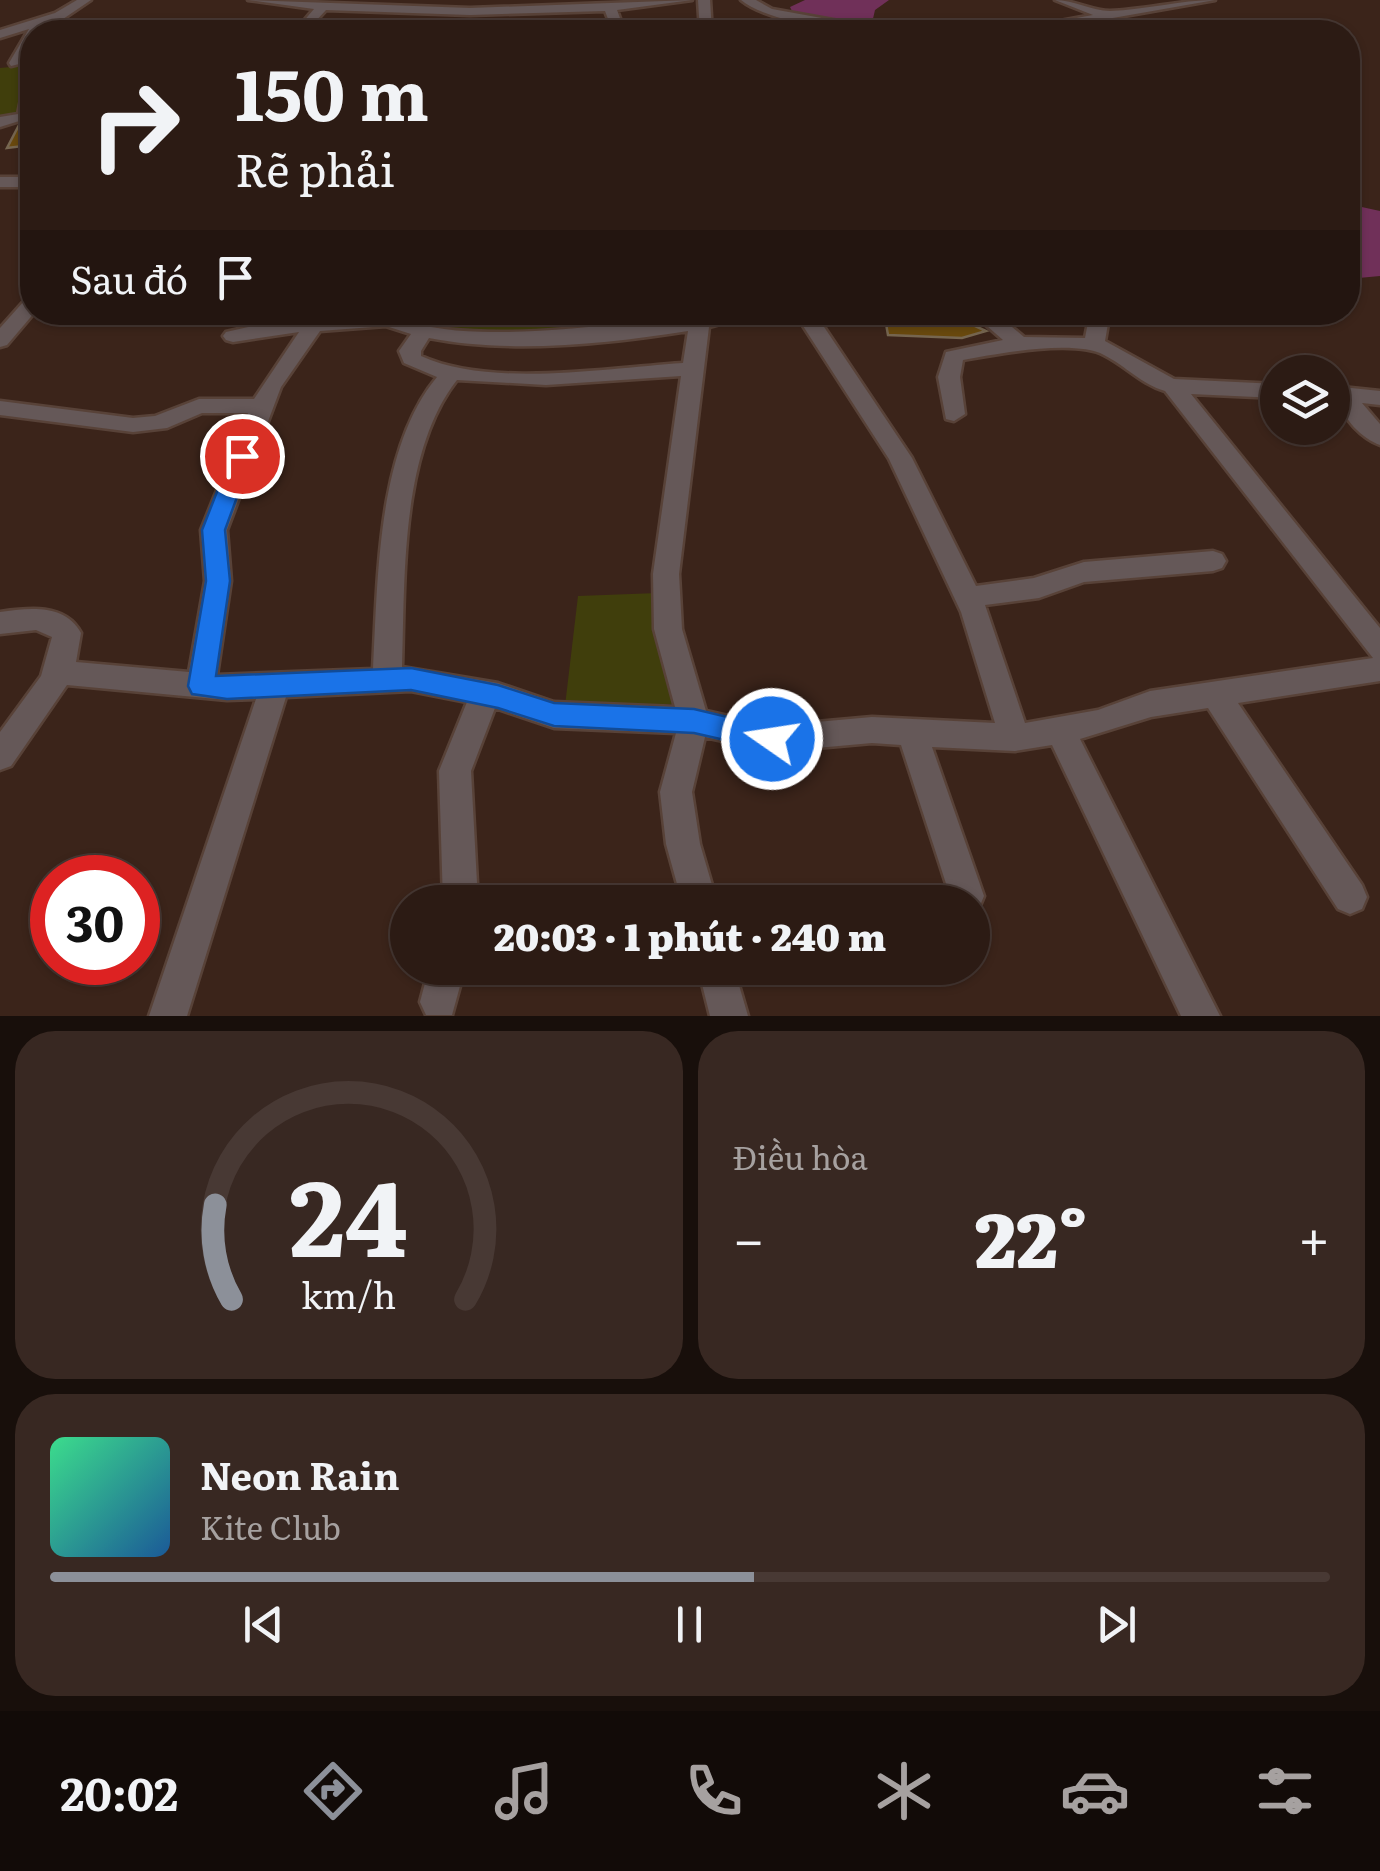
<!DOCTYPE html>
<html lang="vi">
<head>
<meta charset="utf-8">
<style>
	body { margin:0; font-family:Literata,serif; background:#382822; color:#f1f3f6; height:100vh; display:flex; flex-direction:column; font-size:38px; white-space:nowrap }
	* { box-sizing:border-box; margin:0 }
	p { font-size:32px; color:#a6a1a0 }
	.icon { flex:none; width:55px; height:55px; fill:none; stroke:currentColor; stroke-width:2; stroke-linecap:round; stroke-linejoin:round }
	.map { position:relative; height:1016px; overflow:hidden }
	.panel { display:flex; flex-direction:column; gap:15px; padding:15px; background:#180f0b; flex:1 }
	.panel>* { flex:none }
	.top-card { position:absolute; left:20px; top:20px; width:1340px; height:305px; border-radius:40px; box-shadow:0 2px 8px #0004,0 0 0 2px #483934; background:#2c1b14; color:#f1f3f6; overflow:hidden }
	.buttons { position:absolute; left:1260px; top:355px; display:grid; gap:20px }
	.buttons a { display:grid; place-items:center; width:90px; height:90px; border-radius:50%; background:#2c1b14; box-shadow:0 2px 8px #0004,0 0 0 2px #483934; font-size:50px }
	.speed { position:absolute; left:30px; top:855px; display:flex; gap:20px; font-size:50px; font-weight:700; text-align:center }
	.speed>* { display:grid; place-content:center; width:130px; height:130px; border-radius:50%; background:#2c1b14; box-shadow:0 2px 8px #0004,0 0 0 2px #483934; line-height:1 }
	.speed .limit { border:15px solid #d22; background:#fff; color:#111 }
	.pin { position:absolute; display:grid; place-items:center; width:85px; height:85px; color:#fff; margin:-42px; border:5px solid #fff; border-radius:50%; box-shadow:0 2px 10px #0007 }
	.me { position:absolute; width:110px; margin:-55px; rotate:283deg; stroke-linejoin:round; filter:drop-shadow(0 0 8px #0008) }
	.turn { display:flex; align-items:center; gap:35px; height:210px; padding:0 50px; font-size:45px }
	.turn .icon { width:130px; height:130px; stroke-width:2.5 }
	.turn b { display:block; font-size:70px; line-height:85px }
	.then { display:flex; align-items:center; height:95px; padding:0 50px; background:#0003; gap:20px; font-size:38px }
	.big { font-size:75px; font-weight:800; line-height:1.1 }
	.panel .card { flex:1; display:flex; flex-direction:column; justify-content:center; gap:15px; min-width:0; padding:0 35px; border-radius:40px; background:#382822 }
	.panel .dial { align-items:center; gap:0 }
	.dial svg { height:260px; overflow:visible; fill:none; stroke:#483934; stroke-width:7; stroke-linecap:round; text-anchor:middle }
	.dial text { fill:#f1f3f6; stroke:none }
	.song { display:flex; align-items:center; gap:30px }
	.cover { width:120px; height:120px; border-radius:15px; background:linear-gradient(135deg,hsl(150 70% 55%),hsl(210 70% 35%)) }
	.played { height:10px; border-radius:5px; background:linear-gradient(90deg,#8c9099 55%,#483934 55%) }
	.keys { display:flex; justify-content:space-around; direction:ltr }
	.heat { display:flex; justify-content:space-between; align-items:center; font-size:55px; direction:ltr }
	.panel .tiles { flex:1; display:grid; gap:15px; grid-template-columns:1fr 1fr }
	.card:last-child { grid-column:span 2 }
	.trip { position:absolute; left:390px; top:885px; width:600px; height:100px; border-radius:50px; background:#2c1b14; box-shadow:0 2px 8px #0004,0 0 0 2px #483934; font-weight:800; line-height:100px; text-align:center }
	.menu { display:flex; height:160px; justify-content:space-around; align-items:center; background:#120b08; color:#a6a1a0 }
	.menu .icon { width:70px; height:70px }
	.menu .current { color:#8c9099 }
	.menu b { font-size:45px; color:#f1f3f6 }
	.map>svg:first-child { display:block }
</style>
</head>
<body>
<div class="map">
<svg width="1380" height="1016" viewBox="0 0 1380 1016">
	<rect width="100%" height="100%" fill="#3b241a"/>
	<g fill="#403e0c">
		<path d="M32,65L26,114L0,117V68Z"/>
		<path d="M385,313H734C679,327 422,350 385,313Z"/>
		<path d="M658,593L677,704L565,706L578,596Z"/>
	</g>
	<g fill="#703059">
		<path d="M805,0H889L875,10L872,23L793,13L790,7Z"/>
		<path d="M1348,204L1380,211V276L1348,279V250L1361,251L1348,223Z"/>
	</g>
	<g fill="#69490e" stroke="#766650" stroke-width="2.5">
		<path d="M32,121V145L7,148L19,125Z"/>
		<path d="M885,318L960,319L986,331L962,338L888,335Z"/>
	</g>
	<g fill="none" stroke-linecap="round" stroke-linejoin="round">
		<defs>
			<g id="minor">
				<path d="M77,0H91L63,19L44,25L40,32H32V46L23,63L11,66L9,63L29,29L0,38V30L55,13Z"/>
				<path d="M248,0L470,8L692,0L617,10L625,32H613L605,11L470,15L326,10L314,23L317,32H305L302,23L314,9Z"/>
				<path d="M698,0H710L712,32H700Z"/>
				<path d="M741,0H756L772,9L899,32C860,34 772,25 741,0Z"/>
				<path d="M1055,0C1074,0 1092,11 1110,11C1145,10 1180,0 1215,0L1107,19L1056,32H999L1093,15Z"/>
				<path d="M513,21L517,22V28L458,32Z"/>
				<path d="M32,76V117L0,127V117L18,114L25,80Z"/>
				<rect x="0" y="177" width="32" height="10"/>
				<path d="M32,298L35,312L7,345L0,347V328L25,300Z"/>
				<path d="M366,312C385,312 394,316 410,322C439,331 473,332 502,332C590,332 676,312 764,312L709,327L679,574L682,629L706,711L772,726L872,717L995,723L961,612L889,459L794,312H814L912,458L976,586L1034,578L1084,562L1213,551L1222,554L1226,561L1222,568L1213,571L1084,582L1039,598L985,605L1025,723L1098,710L1150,691L1373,658L1165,391C1141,384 1126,366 1104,355C1074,339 996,354 963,360L960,377L965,414L954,421L946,419L938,377L946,352L1003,340L971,312H994L1024,337L1085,338L1090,312H1110L1105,341L1174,379L1278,384V398L1191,394L1380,628V681L1238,703L1362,885L1367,897L1362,909L1350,914L1338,909L1208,708L1151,717L1080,739L1220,1016H1181L1052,745L1015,751L932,747L984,896L979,908L972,911V902H952L901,745L872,743L772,752L705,737L692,792L700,844L717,902H682L666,844L660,792L676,733L554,728L495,708L471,771L478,902H443L439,771L467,702L411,691L286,697L187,1016H149L256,699L227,700L67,685L11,766L0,770V732L41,676L52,637L36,630L0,634V612C28,608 65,603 81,633L76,662L189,672L205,581L201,530L248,413H202L167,428L133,432L0,415V401L133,418L155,416L199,399H254L299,332L233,342L226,340L223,336L226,332L270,322L369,316ZM386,326L411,334L399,351L404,363L437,377C377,449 378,578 373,669L217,675L231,581L227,530L281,387L320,331ZM688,331L683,363C607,368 491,388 421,356V351L429,338C511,354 606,344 688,331ZM681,376L653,574L654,629L675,707L554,702L498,683L402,667C405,579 400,452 457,380L546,385Z"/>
				<path d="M1332,386L1380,391V405L1362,403L1380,424V445C1363,439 1341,418 1341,401L1332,400Z"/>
				<path d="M429,968H465L452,1015H426L420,1002Z"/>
				<path d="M698,968H734L748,1016H710Z"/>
			</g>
		</defs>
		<use href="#minor" stroke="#584238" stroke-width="5"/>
		<use href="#minor" fill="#655858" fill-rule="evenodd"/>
	</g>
	<path fill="#1a73e8" stroke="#114b97" stroke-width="2.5" d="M242,449L252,456L225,530L230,581L216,676L411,668L498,685L554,703L694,709L782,730L787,739L782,748L772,751L694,733L554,726L498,708L411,690L227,699L192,694L188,686L206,581L202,530L231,456Z"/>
</svg>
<div class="buttons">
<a><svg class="icon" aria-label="layers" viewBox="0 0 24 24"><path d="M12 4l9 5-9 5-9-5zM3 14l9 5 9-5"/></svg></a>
</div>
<div class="speed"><div class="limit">30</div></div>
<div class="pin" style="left:242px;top:456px;background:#d93025"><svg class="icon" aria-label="arrive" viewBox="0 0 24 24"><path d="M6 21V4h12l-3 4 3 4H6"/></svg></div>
<svg class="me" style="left:772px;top:739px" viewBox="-20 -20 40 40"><circle r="17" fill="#1a73e8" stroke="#fff" stroke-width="3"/><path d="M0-11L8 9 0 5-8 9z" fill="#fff"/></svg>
<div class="trip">20:03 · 1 phút · 240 m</div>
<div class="top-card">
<div class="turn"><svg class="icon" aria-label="right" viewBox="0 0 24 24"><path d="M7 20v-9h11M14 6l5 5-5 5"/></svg><div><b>150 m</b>Rẽ phải</div></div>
<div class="then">Sau đó<svg class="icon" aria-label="arrive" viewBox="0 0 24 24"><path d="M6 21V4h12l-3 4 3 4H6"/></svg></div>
</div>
</div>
<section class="panel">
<div class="tiles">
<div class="card dial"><svg viewBox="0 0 100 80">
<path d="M14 69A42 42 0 1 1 86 69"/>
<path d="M14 69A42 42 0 0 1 9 40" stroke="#8c9099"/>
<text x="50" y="56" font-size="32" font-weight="700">24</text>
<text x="50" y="72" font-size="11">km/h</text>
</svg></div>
<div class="card"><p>Điều hòa</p>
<div class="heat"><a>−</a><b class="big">22°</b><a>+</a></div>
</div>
<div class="card">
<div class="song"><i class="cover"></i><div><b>Neon Rain</b><p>Kite Club</p></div></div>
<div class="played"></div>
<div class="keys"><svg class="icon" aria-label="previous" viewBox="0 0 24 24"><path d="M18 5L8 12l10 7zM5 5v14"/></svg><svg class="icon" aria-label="pause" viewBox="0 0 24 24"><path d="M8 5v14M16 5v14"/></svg><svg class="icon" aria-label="next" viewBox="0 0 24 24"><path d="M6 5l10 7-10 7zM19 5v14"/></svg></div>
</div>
</div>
</section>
<nav class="menu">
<b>20:02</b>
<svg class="icon current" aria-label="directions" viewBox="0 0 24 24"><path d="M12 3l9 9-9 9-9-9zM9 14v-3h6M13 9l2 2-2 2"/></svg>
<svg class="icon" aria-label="music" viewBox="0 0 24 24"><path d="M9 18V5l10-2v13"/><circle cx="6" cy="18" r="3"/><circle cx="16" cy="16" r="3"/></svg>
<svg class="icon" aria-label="phone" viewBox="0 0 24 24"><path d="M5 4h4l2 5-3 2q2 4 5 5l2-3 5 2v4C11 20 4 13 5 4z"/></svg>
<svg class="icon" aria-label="climate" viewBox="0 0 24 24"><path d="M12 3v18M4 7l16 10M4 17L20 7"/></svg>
<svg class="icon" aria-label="car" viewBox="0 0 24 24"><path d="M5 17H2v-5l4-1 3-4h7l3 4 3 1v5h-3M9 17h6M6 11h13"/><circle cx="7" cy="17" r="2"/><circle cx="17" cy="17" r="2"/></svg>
<svg class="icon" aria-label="filters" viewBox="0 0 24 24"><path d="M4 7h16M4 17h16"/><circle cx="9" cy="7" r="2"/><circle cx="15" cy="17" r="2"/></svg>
</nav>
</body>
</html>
